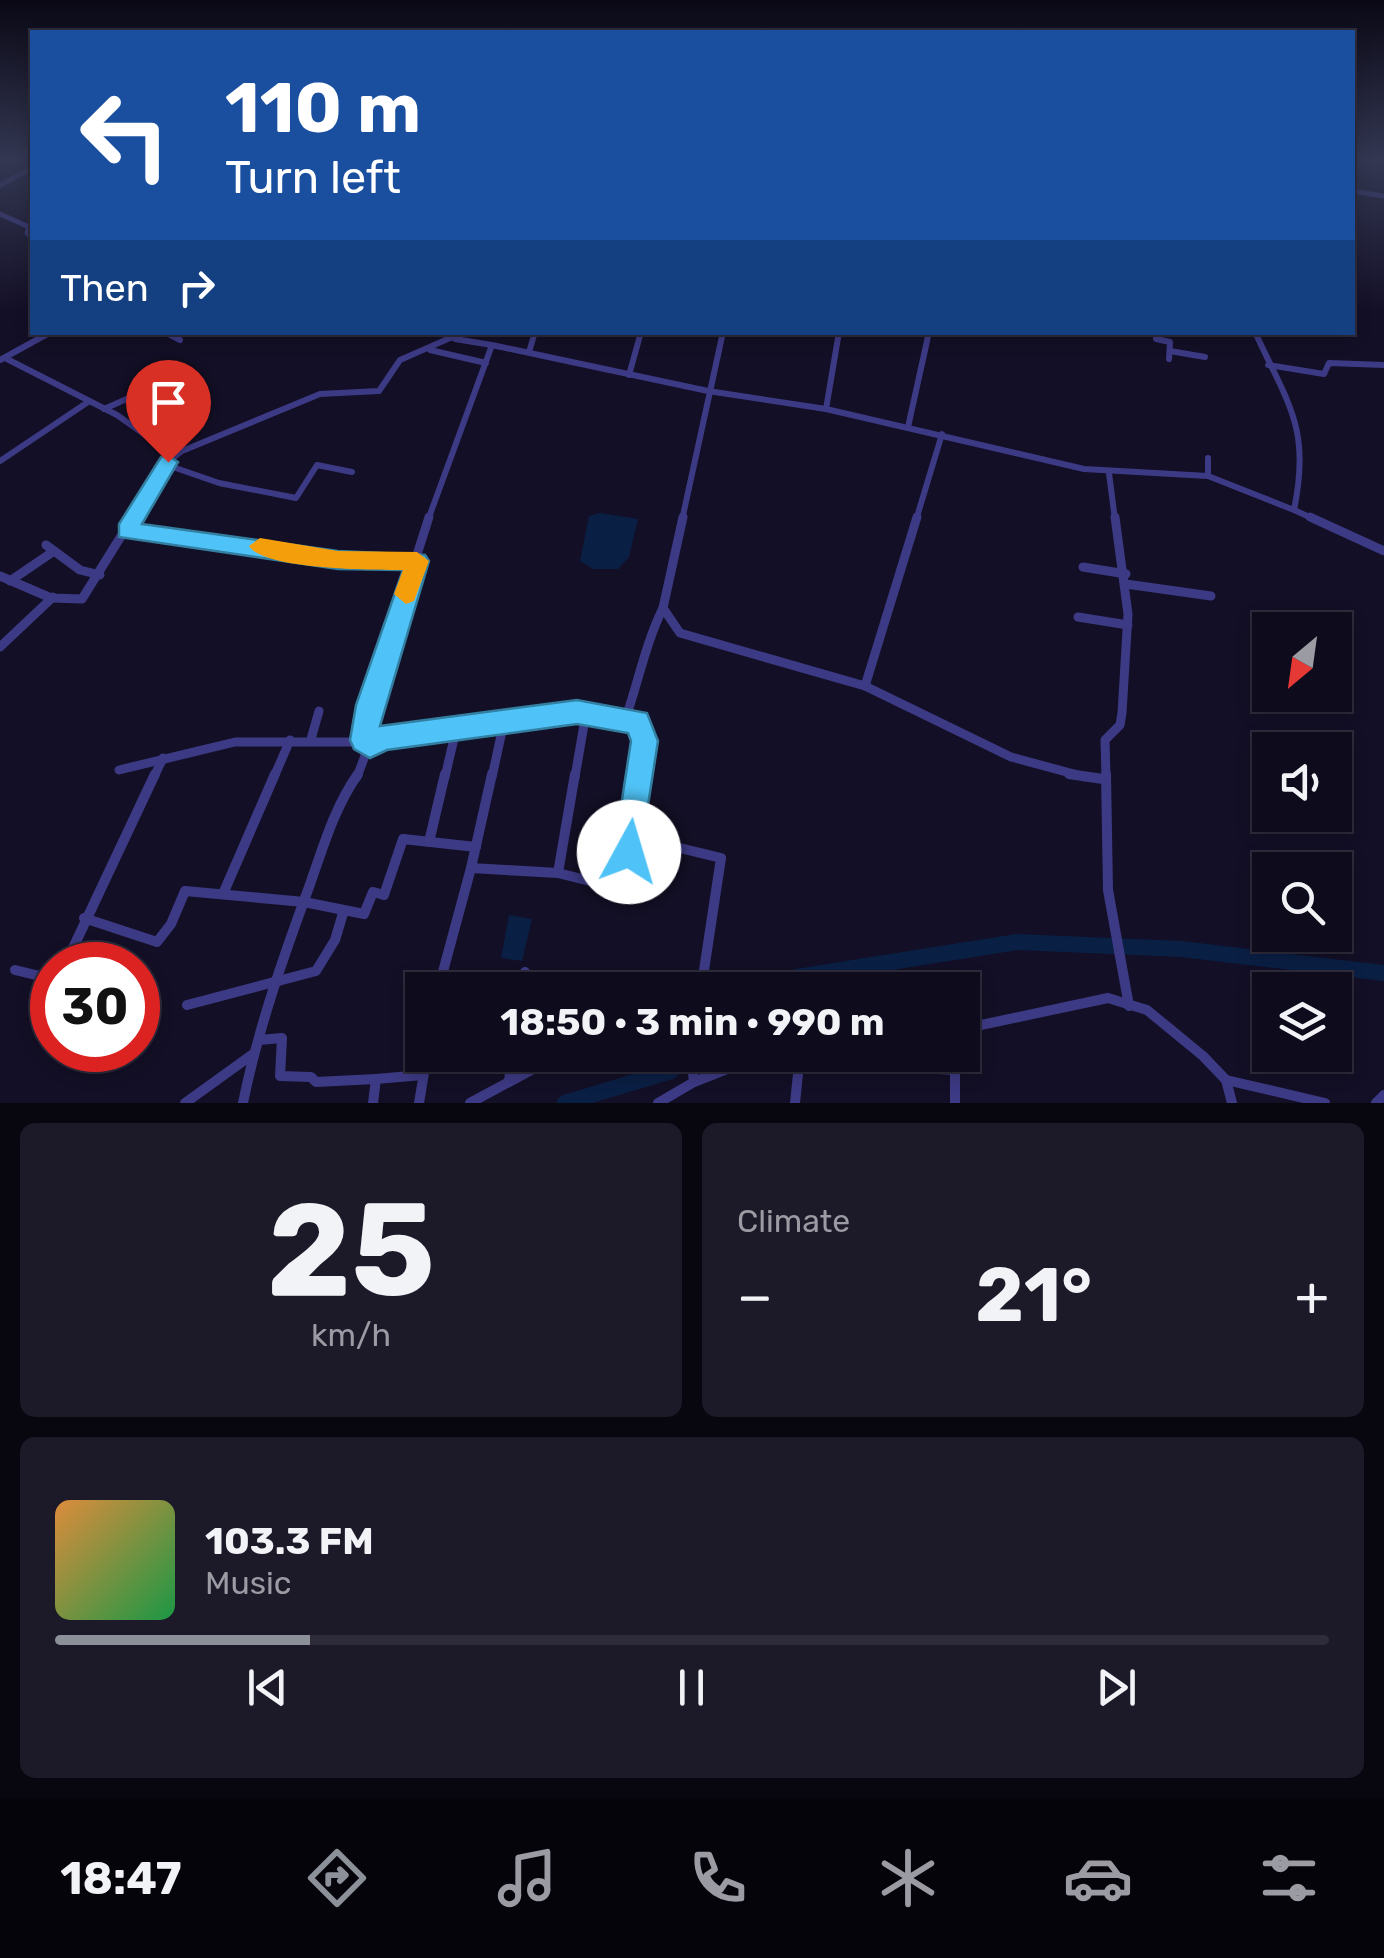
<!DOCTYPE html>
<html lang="en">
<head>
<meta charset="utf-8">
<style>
	body { margin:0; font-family:Rubik,sans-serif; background:#1c1929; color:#f1f3f6; height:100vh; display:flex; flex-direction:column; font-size:38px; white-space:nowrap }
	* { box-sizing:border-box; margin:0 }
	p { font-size:32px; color:#9b9ba3 }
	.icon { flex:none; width:55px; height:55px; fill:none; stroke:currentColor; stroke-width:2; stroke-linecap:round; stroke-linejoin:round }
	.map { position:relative; height:1103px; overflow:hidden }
	.details { display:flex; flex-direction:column; gap:20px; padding:20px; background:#08060f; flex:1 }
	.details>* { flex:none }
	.banner { position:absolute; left:30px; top:30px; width:1325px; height:305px; border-radius:0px; box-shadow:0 5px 15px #0003,0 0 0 2px #2e2b3b; background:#1a4fa0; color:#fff; overflow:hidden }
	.needle { width:65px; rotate:209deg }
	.fabs { position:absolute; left:1252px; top:612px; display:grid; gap:20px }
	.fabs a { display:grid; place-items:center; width:100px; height:100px; border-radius:0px; background:#0e0b1c; box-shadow:0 5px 15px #0003,0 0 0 2px #2e2b3b; font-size:50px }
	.speed { position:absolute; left:30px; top:942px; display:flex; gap:20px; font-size:50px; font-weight:700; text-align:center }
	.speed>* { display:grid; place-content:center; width:130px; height:130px; border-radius:50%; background:#0e0b1c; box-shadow:0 5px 15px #0003,0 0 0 2px #2e2b3b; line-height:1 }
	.speed .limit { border:15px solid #d22; background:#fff; color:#111 }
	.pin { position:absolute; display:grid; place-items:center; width:85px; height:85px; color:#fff; margin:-102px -42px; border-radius:50% 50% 50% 0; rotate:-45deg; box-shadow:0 0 10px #0007 }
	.pin .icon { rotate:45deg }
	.me { position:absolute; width:110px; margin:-55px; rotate:6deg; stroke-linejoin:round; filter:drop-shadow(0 0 8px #0008) }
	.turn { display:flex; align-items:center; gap:35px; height:210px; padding:0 30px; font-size:45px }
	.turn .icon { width:130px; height:130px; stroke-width:2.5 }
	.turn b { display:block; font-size:70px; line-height:85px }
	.then { display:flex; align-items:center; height:95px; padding:0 30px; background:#0003; gap:20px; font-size:38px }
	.big { font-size:75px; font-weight:700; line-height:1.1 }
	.details .widget { flex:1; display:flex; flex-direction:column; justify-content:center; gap:15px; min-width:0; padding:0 35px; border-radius:15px; background:#1c1929 }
	.details .dial { align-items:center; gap:0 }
	.dial b { font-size:130px; line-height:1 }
	.song { display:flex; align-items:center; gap:30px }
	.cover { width:120px; height:120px; border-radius:15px; background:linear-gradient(135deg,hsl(30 70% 55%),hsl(140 70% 35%)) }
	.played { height:10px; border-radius:5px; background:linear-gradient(90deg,#8c9099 20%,#2e2b3b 20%) }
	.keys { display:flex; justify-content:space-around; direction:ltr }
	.heat { display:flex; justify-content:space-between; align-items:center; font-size:55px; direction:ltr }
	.details .tiles { flex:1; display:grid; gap:20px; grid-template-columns:1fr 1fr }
	.widget:last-child { grid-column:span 2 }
	.trip { position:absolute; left:405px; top:972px; width:575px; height:100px; border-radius:0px; background:#0e0b1c; box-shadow:0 5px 15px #0003,0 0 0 2px #2e2b3b; font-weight:700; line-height:100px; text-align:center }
	.menu { display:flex; height:160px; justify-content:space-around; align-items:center; background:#06040b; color:#9b9ba3 }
	.menu .icon { width:70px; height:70px }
	.menu .active { color:#8c9099 }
	.menu b { font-size:45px; color:#f1f3f6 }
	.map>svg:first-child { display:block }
</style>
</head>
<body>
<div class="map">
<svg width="1384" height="1103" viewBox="0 0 1384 1103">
	<rect width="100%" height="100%" fill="#130f26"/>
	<g fill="#0a1f44">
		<path d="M600,513L638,519L629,557L618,569H593L580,561L589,516Z"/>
		<path d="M509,915L532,919L522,961L501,958Z"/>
	</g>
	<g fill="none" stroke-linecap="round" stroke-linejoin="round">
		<g stroke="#0a1f44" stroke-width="16">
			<path d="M775,990L797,977L1017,942L1181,949L1384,973"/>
			<path d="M565,1103L671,1071L688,1055"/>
		</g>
		<g stroke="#3d3a85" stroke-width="5">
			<path d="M0,185L32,168"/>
			<path d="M1352,191L1384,196"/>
			<path d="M0,214L29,227L27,233L32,238"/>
		</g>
		<g stroke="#3d3a85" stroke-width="6">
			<path d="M165,332L180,340"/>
			<path d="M443,332L455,339L492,345"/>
			<path d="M1156,332V339L1170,342L1169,359"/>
			<path d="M1255,332C1288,404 1311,428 1294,510L1316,520"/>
			<path d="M430,350L486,363"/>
			<path d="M1170,351L1205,357"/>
			<path d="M529,352L535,332"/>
			<path d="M5,358L117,415L158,444"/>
			<path d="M0,360L51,332"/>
			<path d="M1268,365L1324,374L1329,363L1384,365"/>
			<path d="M629,375L641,332"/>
			<path d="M104,409L156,386L153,384L164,375L175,380"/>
			<path d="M826,409L839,332"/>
			<path d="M908,427L929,332"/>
			<path d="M1208,458V476"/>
			<path d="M0,461L88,402"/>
			<path d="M167,465L219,483L296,498L317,465L352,472"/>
			<path d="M1109,473L1115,520"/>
			<path d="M132,520L168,462L182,451L320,394L379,391L400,360L450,338"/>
			<path d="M428,520L492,345L708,391L826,409L1084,469L1208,476L1294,510"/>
			<path d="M682,520L723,332"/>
			<path d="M916,520L942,434"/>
		</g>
		<g stroke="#3d3a85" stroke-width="9">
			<path d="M683,517L663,608L680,633L865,686L917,517"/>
			<path d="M1310,517L1384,551"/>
			<path d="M127,531L338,560L417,561"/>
			<path d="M46,545L80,570L100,575"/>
			<path d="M1083,567L1126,574"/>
			<path d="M0,576L51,598L82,599L133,517"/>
			<path d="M10,581L54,551"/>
			<path d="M1126,584L1211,596"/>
			<path d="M1078,617L1128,625"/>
			<path d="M0,647L53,597"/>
			<path d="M865,686L1011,757L1085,777"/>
			<path d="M625,720C638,683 646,642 663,608"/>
			<path d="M311,739L319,711"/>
			<path d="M364,740L369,705L429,517"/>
			<path d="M119,770L235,742H366"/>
			<path d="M154,777L163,758"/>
			<path d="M274,777L290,740"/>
			<path d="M357,777L369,745L383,738L577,712L638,722L644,741L639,777"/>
			<path d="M445,777L456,730"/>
			<path d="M492,777L504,722"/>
			<path d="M575,777L586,713"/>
			<path d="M1106,777L1105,740L1120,725L1122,713L1128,614L1115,517"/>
		</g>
		<g stroke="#3d3a85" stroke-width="10">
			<path d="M492,774L471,868L558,873L602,884L606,867L625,873L639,774"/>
			<path d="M1069,774L1103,779"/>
			<path d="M1106,774L1108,890L1129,1006"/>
			<path d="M429,842L445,774"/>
			<path d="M655,842L721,858L701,990"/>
			<path d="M558,873L575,774"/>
			<path d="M223,894L275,774"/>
			<path d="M84,918L157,942L171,924L185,891L304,902L364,914L373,892L384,895L403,839L476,847"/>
			<path d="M65,965L155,774"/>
			<path d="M15,970L52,979"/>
			<path d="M438,990L471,868"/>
			<path d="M522,990L525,972"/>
			<path d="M725,990H740"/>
			<path d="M187,1005L316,971L335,940L344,910"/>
			<path d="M962,1029L1108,998L1147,1010L1203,1056L1226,1080L1232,1103"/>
			<path d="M259,1040L282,1038L280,1076L311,1077L316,1082L376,1079"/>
			<path d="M691,1055L694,1082"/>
			<path d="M884,1055L889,1066L955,1070"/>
			<path d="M955,1055V1103"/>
			<path d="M1226,1080L1325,1103"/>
			<path d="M509,1081L512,1055"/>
			<path d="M185,1103L253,1054"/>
			<path d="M243,1103C258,1029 283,958 309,887C323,848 334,808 358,774"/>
			<path d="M373,1103L376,1079L423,1075"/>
			<path d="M419,1103L427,1055"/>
			<path d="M470,1103L559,1055"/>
			<path d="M658,1103L694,1082L763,1055"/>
			<path d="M795,1103L800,1055"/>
			<path d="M1376,1103L1384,1095"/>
		</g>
	</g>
	<linearGradient id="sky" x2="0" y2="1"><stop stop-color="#0a0815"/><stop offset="0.51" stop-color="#333752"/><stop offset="1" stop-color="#333752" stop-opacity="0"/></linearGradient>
	<rect width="1384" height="314" fill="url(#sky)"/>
	<path fill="#4fc3f7" stroke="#337fa1" stroke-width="2.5" d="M168,455L178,462L142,524L338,551L425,555L429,561L380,726L577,700L647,713L658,741L639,863L629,867L618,863L614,852L631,741L628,733L577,724L387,750L370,758L354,749L350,740L356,705L403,570L338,569L119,537V524L161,457Z"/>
	<path fill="#f59e0b" d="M260,538L338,551L417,552L429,561L414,601L406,604L394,594L403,570C374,570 264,570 249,546Z"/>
</svg>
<div class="fabs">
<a><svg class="needle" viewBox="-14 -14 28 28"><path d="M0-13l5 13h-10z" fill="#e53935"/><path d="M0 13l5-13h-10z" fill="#9b9ba3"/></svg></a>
<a><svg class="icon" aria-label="sound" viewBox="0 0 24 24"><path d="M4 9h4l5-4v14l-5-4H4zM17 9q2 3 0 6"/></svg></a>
<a><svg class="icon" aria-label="search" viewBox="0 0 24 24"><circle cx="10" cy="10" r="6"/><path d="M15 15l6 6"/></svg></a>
<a><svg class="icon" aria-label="layers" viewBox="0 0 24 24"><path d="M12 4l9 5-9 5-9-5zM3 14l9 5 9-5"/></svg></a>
</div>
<div class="speed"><div class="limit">30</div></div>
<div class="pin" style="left:168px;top:462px;background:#d93025"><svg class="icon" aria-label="arrive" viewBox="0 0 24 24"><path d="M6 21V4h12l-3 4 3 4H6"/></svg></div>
<svg class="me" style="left:629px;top:852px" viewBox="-20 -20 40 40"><circle r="19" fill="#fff"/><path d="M0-13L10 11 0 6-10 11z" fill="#4fc3f7"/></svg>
<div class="trip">18:50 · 3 min · 990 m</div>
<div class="banner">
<div class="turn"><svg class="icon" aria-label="left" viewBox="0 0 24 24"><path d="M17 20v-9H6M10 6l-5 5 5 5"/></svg><div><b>110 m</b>Turn left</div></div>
<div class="then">Then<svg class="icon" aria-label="right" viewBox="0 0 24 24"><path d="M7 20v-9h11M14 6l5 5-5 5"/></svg></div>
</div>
</div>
<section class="details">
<div class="tiles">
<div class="widget dial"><b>25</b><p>km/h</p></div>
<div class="widget"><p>Climate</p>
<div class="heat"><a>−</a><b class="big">21°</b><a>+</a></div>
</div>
<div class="widget">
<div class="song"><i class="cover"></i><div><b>103.3 FM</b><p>Music</p></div></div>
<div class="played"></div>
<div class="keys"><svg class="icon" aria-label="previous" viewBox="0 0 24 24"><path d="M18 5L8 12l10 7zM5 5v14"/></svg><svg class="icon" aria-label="pause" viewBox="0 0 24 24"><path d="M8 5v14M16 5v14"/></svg><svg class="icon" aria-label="next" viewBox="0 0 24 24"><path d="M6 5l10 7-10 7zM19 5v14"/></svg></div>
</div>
</div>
</section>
<nav class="menu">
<b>18:47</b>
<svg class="icon active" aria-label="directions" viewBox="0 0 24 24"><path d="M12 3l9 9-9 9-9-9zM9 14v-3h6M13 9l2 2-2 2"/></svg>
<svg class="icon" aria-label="music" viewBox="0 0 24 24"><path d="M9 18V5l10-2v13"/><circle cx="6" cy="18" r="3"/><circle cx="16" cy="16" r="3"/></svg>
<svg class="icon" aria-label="phone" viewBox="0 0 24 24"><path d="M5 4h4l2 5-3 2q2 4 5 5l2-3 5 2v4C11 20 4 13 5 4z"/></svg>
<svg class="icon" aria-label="climate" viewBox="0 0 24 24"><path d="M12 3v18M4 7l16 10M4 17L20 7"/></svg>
<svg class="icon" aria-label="car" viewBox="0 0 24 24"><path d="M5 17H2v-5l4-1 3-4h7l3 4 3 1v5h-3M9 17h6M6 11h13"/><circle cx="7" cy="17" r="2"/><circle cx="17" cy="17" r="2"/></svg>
<svg class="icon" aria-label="filters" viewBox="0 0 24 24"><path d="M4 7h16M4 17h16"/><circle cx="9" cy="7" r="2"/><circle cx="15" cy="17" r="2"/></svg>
</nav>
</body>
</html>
